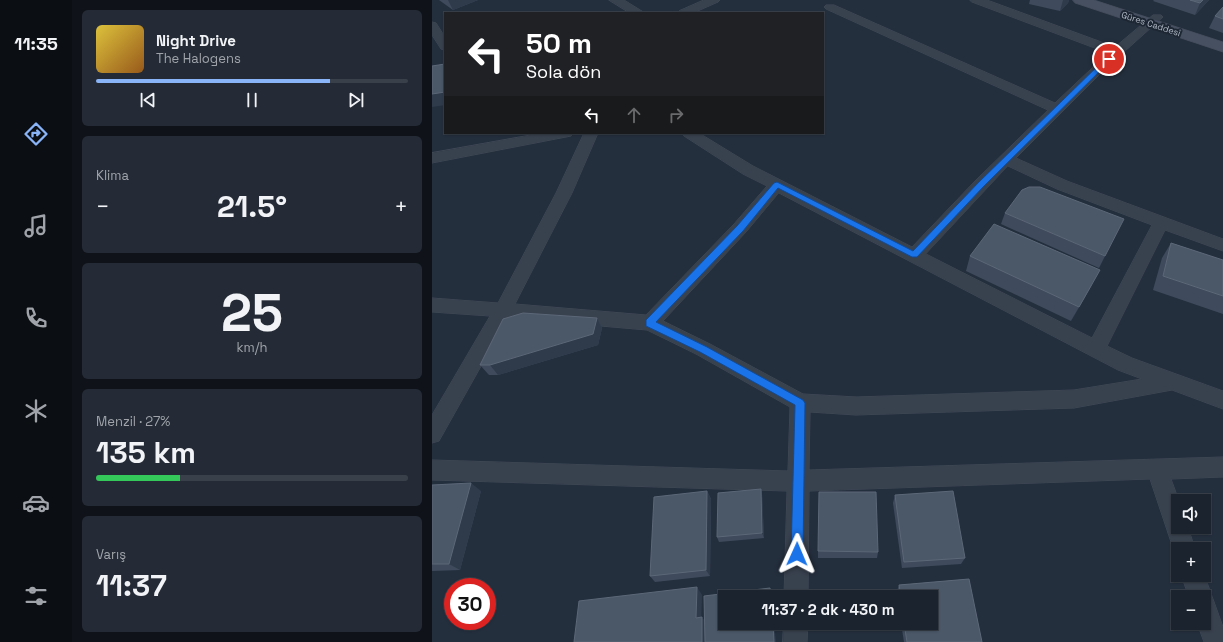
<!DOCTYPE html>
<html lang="tr">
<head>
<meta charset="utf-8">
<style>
	body { margin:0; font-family:"Space Grotesk",sans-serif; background:#242b36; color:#f1f3f6; height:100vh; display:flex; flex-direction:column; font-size:15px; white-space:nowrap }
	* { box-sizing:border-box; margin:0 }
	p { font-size:13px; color:#a0a4aa }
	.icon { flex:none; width:22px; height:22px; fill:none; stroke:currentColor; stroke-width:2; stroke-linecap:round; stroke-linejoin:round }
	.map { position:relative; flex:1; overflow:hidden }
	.side { display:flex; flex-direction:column; gap:10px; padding:10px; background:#0f1319; width:360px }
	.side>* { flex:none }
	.hud { position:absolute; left:12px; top:12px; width:380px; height:122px; border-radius:0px; box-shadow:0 1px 3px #0004,0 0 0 1px #39404a; background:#202124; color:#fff; overflow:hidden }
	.fabs { position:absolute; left:739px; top:494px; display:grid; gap:8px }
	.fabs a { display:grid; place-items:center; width:40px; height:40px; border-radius:0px; background:#1b232e; box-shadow:0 1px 3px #0004,0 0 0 1px #39404a; font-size:20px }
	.speed { position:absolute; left:12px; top:578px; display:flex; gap:8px; font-size:20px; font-weight:700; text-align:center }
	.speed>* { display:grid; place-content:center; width:52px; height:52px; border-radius:50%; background:#1b232e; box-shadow:0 1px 3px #0004,0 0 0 1px #39404a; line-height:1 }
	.speed .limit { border:6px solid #d22; background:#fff; color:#111 }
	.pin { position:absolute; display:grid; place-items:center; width:34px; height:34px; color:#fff; margin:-17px; border:2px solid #fff; border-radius:50%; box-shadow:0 1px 4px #0007 }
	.me { position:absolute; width:44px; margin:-22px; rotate:1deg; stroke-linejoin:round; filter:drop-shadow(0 0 3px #0008) }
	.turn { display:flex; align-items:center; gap:14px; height:84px; padding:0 16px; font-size:18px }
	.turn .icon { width:52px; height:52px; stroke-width:2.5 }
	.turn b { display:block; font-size:28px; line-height:34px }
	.lanes { display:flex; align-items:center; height:38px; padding:0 16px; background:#0003; justify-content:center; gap:20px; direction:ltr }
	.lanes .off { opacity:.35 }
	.big { font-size:30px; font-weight:800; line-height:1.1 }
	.side .card { flex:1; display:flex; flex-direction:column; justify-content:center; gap:6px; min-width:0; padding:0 14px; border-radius:6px; background:#242b36 }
	.side .dial { align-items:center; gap:0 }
	.dial b { font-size:52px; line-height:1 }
	.song { display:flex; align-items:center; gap:12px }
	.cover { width:48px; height:48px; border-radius:6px; background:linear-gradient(135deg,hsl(50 70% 55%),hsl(30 70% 35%)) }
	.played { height:4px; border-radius:2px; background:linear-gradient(90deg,#8ab4f8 75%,#39404a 75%) }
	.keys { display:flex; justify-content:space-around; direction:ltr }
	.heat { display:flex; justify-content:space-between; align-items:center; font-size:22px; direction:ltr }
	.charge { height:6px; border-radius:3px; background:linear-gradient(90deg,#34c759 27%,#39404a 0) }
	.trip { position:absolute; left:286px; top:590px; width:220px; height:40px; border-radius:0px; background:#1b232e; box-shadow:0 1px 3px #0004,0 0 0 1px #39404a; font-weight:800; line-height:40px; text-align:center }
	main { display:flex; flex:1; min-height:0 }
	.menu { display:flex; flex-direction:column; width:72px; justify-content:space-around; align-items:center; background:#0b0e12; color:#a0a4aa }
	.menu .icon { width:28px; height:28px }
	.menu .selected { color:#8ab4f8 }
	.menu b { font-size:18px; color:#f1f3f6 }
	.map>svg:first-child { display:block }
</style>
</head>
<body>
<main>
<nav class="menu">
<b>11:35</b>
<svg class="icon selected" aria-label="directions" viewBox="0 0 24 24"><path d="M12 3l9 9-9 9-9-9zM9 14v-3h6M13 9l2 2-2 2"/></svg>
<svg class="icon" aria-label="music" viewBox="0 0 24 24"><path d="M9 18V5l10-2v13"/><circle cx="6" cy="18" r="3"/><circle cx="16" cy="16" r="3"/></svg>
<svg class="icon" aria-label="phone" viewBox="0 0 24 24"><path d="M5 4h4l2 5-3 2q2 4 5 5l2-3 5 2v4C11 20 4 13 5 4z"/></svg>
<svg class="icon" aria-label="climate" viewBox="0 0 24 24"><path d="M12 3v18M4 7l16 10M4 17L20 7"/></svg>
<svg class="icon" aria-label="car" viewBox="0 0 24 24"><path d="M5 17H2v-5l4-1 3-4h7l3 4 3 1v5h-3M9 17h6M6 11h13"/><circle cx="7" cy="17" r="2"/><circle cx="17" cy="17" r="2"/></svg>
<svg class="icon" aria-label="filters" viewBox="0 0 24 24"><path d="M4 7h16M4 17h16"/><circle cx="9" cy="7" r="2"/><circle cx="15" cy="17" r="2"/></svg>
</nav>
<section class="side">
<div class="card">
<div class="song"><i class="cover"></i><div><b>Night Drive</b><p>The Halogens</p></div></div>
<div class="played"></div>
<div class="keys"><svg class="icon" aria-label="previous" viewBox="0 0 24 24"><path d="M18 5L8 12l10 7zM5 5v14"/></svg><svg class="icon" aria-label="pause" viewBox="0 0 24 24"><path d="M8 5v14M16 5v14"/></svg><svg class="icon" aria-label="next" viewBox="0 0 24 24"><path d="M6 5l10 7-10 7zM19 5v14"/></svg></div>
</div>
<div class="card"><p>Klima</p>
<div class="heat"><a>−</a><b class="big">21.5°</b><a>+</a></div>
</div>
<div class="card dial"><b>25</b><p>km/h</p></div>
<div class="card"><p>Menzil · 27%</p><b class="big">135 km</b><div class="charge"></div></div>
<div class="card"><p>Varış</p><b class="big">11:37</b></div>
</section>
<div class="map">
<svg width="791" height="642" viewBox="0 0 791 642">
	<rect width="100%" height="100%" fill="#242f3e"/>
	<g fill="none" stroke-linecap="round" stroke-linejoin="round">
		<defs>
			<g id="street">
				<path d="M177,0H192L213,13H198Z"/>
				<path d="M272,0H288L286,2L261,13H245L247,11Z"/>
				<path d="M538,0H555L683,47L721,15H729L731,17L674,68L584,158L635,181L791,239V251L733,230L675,346L700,358L791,391V409L740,390L642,408L424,415L378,412L377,470L791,457V477L739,479L747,501L746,527H756L763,549H746V558L744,557L718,479L377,491L376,597H352L355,491L0,480V460L356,471L358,407L264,354L215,330L76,318L7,441L0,443V415L58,316L0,312V298L66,303L124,193L152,133H166L140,193L83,304L214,315L302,224L335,186L311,174L252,136L250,133H267L321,166L480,247L544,180L616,110L394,9L392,7L394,5H402L623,103L676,53L540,2ZM576,166L625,189L720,225L660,338L494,254ZM347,193L686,370L710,379L642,390L424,397L371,394L278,344L231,321L314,232Z"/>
				<path d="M0,22L4,23L13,37V50L9,49L0,35Z"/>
				<path d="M110,133H141L139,136L134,137L0,163V153Z"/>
				<path d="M772,574L791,627V642H772L765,623H772V597H757L749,575H772Z"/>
				<path d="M352,623H376L375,642H351Z"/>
			</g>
			<path id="secondary" d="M641,0H662L791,42V52L643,3Z"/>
		</defs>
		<use href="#street" stroke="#414a57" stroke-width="1"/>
		<use href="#secondary" stroke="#414a57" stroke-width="1"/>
		<use href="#street" fill="#38414e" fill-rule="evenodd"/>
		<use href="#secondary" fill="#465061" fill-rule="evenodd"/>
	</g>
	<g fill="#3f4b5c">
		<path d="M7,0H46L21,10Z"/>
		<path d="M598,0H637L636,3L628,11L597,4Z"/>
		<path d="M722,0H777L763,15L721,1Z"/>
		<path d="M791,7V33L777,28L783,16Z"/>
		<path d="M573,213L673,256L667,268L569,224Z"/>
		<path d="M739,243L791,260V314L721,290L730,258Z"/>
		<path d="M538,256L660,285L639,321L534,271Z"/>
		<path d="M165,318L170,328L166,345L66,375H57L48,365Z"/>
		<path d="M0,485L49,491L28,570L0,571Z"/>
		<path d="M329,489L330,494L332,538L287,542L285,537Z"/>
		<path d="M275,491L279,499L278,576L223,582L218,576Z"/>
		<path d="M463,495L533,558L529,564L470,568L461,503Z"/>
		<path d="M386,551L446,552L445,558H386Z"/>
		<path d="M537,579L550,642H472L469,623H499V597H466L465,591L467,585Z"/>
	</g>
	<g fill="#2f3b4b">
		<path d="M16,0H46L21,10Z"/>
		<path d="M631,0H637L636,3L628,11Z"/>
		<path d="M771,0H777L763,15L768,3Z"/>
		<path d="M13,92V105L0,107V94Z"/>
		<path d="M668,270L660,285L639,321L647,307Z"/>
		<path d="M165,318L170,328L166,345L66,375L58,365Z"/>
		<path d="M39,483L49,491L28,570L17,564Z"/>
		<path d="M329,489L330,494L332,538L330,533Z"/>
		<path d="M275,491L279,499L278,576L274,570Z"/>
		<path d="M265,587L270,595L269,625L264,618Z"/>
		<path d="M338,588L340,594V597H339Z"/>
		<path d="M270,617L275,624V642H270Z"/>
		<path d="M341,623H342L344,642H342Z"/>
	</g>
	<g fill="#4b5868" stroke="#5c6777">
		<path d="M758,0H771L768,3Z"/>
		<path d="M791,7V19L783,16Z"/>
		<path d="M13,64V92L0,94V66Z"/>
		<path d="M597,187H608L692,219L673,256L573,213L590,190Z"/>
		<path d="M562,224L668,270L647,307L538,256Z"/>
		<path d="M739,243L791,260V296L731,276Z"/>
		<path d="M91,313L165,318L161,334L58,365H48L71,319Z"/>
		<path d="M39,483L17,564H0V485Z"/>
		<path d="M329,489L330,533L285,537L286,493Z"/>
		<path d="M275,491L274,570L218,576L222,497Z"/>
		<path d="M521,491L533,558L472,562L463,495Z"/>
		<path d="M387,492H444L446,552L386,551Z"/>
		<path d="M537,579L550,642H475L472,623H499V597H469L467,585Z"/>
		<path d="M265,587L264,618L270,617V642H142L147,601Z"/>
		<path d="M338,588L339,597H293V623H341L342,642H273L272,596Z"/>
	</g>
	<path fill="#1a73e8" stroke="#114b97" d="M675,57L680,59L552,186L485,257H480L346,188L311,231L224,322L275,347L371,400L373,403L371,554L369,558L365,559L361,558L359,554L363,405L268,352L214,326V320L305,226L342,183L345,182L481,251L547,182Z"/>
	<g text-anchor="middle" stroke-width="4" stroke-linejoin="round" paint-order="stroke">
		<g font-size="9" fill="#b4bcc9" stroke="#1d2633">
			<text transform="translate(719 24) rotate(18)" y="3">Güres Caddesi</text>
		</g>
	</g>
</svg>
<div class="fabs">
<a><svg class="icon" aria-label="sound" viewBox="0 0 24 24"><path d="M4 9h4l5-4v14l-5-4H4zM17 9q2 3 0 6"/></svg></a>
<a>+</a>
<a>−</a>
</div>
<div class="speed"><div class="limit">30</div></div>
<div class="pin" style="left:677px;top:59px;background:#d93025"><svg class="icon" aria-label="arrive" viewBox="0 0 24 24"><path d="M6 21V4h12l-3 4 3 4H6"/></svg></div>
<svg class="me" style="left:365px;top:554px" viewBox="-20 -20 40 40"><path d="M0-17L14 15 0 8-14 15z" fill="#1a73e8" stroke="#fff" stroke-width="4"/></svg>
<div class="trip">11:37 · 2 dk · 430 m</div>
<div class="hud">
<div class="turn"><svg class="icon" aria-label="left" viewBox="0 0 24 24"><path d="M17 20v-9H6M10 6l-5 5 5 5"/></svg><div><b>50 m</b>Sola dön</div></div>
<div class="lanes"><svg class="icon" aria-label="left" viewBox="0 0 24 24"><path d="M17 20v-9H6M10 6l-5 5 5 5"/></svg><svg class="icon off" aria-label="ahead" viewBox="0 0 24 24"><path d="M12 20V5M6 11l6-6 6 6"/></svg><svg class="icon off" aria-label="right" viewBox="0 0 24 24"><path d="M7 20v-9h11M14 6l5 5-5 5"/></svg></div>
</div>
</div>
</main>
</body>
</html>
